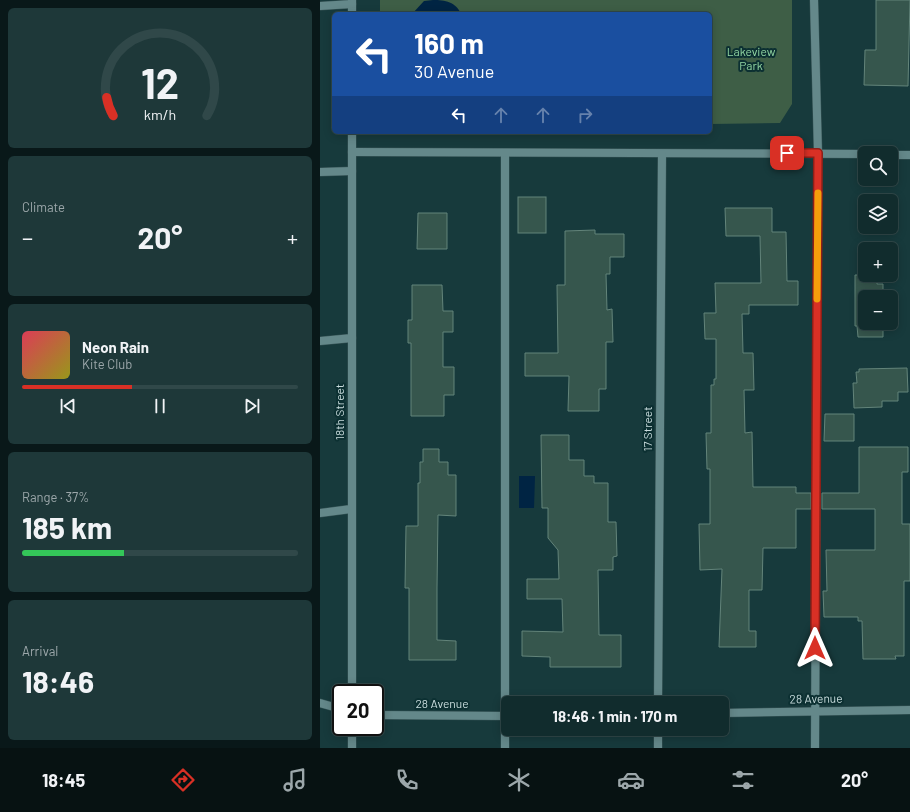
<!DOCTYPE html>
<html lang="en">
<head>
<meta charset="utf-8">
<style>
	body { margin:0; font-family:Barlow,sans-serif; background:#1e3839; color:#f1f3f6; height:100vh; display:flex; flex-direction:column; font-size:15px; white-space:nowrap }
	* { box-sizing:border-box; margin:0 }
	p { font-size:13px; color:#9ca7aa }
	.icon { flex:none; width:22px; height:22px; fill:none; stroke:currentColor; stroke-width:2; stroke-linecap:round; stroke-linejoin:round }
	.map { position:relative; flex:1; overflow:hidden }
	.drawer { display:flex; flex-direction:column; gap:8px; padding:8px; background:#091819; width:320px }
	.drawer>* { flex:none }
	.hud { position:absolute; left:12px; top:12px; width:380px; height:122px; border-radius:6px; box-shadow:0 2px 10px #0003,0 0 0 1px #304849; background:#1a4fa0; color:#fff; overflow:hidden }
	.tools { position:absolute; left:538px; top:146px; display:grid; gap:8px }
	.tools a { display:grid; place-items:center; width:40px; height:40px; border-radius:6px; background:#112c2d; box-shadow:0 2px 10px #0003,0 0 0 1px #304849; font-size:20px }
	.speed { position:absolute; left:12px; top:684px; display:flex; gap:8px; font-size:20px; font-weight:700; text-align:center }
	.speed>* { display:grid; place-content:center; width:52px; height:52px; border-radius:50%; background:#112c2d; box-shadow:0 2px 10px #0003,0 0 0 1px #304849; line-height:1 }
	.speed .limit { border:2px solid #111; border-radius:6px; background:#fff; color:#111 }
	.pin { position:absolute; display:grid; place-items:center; width:34px; height:34px; color:#fff; margin:-17px; border-radius:8px; box-shadow:0 2px 6px #0006 }
	.me { position:absolute; width:44px; margin:-22px; rotate:0deg; stroke-linejoin:round; filter:drop-shadow(0 0 3px #0008) }
	.turn { display:flex; align-items:center; gap:14px; height:84px; padding:0 16px; font-size:18px }
	.turn .icon { width:52px; height:52px; stroke-width:2.5 }
	.turn b { display:block; font-size:28px; line-height:34px }
	.lanes { display:flex; align-items:center; height:38px; padding:0 16px; background:#0003; justify-content:center; gap:20px; direction:ltr }
	.lanes .off { opacity:.35 }
	.big { font-size:30px; font-weight:700; line-height:1.1 }
	.drawer .tile { flex:1; display:flex; flex-direction:column; justify-content:center; gap:6px; min-width:0; padding:0 14px; border-radius:6px; background:#1e3839 }
	.drawer .dial { align-items:center; gap:0 }
	.dial svg { height:104px; overflow:visible; fill:none; stroke:#304849; stroke-width:7; stroke-linecap:round; text-anchor:middle }
	.dial text { fill:#f1f3f6; stroke:none }
	.song { display:flex; align-items:center; gap:12px }
	.cover { width:48px; height:48px; border-radius:6px; background:linear-gradient(135deg,hsl(350 70% 55%),hsl(60 70% 35%)) }
	.played { height:4px; border-radius:2px; background:linear-gradient(90deg,#d93025 40%,#304849 40%) }
	.keys { display:flex; justify-content:space-around; direction:ltr }
	.heat { display:flex; justify-content:space-between; align-items:center; font-size:22px; direction:ltr }
	.charge { height:6px; border-radius:3px; background:linear-gradient(90deg,#34c759 37%,#304849 0) }
	.trip { position:absolute; left:181px; top:696px; width:228px; height:40px; border-radius:6px; background:#112c2d; box-shadow:0 2px 10px #0003,0 0 0 1px #304849; font-weight:700; line-height:40px; text-align:center }
	.menu { display:flex; height:64px; justify-content:space-around; align-items:center; background:#071212; color:#9ca7aa }
	.menu .icon { width:28px; height:28px }
	.menu .current { color:#d93025 }
	.menu b { font-size:18px; color:#f1f3f6 }
	main { display:flex; flex:1; min-height:0 }
	.map>svg:first-child { display:block }
</style>
</head>
<body>
<main>
<section class="drawer">
<div class="tile dial"><svg viewBox="0 0 100 80">
<path d="M14 69A42 42 0 1 1 86 69"/>
<path d="M14 69A42 42 0 0 1 9 55" stroke="#d93025"/>
<text x="50" y="56" font-size="32" font-weight="700">12</text>
<text x="50" y="72" font-size="11">km/h</text>
</svg></div>
<div class="tile"><p>Climate</p>
<div class="heat"><a>−</a><b class="big">20°</b><a>+</a></div>
</div>
<div class="tile">
<div class="song"><i class="cover"></i><div><b>Neon Rain</b><p>Kite Club</p></div></div>
<div class="played"></div>
<div class="keys"><svg class="icon" aria-label="previous" viewBox="0 0 24 24"><path d="M18 5L8 12l10 7zM5 5v14"/></svg><svg class="icon" aria-label="pause" viewBox="0 0 24 24"><path d="M8 5v14M16 5v14"/></svg><svg class="icon" aria-label="next" viewBox="0 0 24 24"><path d="M6 5l10 7-10 7zM19 5v14"/></svg></div>
</div>
<div class="tile"><p>Range · 37%</p><b class="big">185 km</b><div class="charge"></div></div>
<div class="tile"><p>Arrival</p><b class="big">18:46</b></div>
</section>
<div class="map">
<svg width="590" height="748" viewBox="0 0 590 748">
	<rect width="100%" height="100%" fill="#173a3c"/>
	<path fill="#3e5e46" d="M60,0H472V104L460,123L390,124V14H60Z"/>
	<g fill="#002443">
		<path d="M113,0C125,0 136,2 141,14H92L104,1Z"/>
		<path d="M199,476H215L214,508H199Z"/>
	</g>
	<g fill="#36564d" stroke="#63847a">
		<path d="M556,0H590L588,86L544,85L545,50H556Z"/>
		<rect x="198" y="197" width="28" height="36"/>
		<path d="M405,208H452V232H466L467,281H478V305H429V314H422L423,353H433L434,390H424L425,433L432,432L433,487H476V493H491V509H476V548H443L442,590H429V631H436V647H399L402,569L380,570L379,524H390V469H387L386,433H391V385H394V379H396V339H385L384,313H396L395,283H441L440,236H406Z"/>
		<path d="M98,213H127V249H97Z"/>
		<path d="M275,230V234H304V257H290V274H286L287,310L292,309L293,342H286V389H279V411H248L249,376H205V353H238L237,285H245V231Z"/>
		<path d="M535,275H557V284H563V297H545V323H563V337H538L537,326H535Z"/>
		<path d="M92,285H122L123,311H133V332H123V367H134V395H124V416H91V343H88V320H92Z"/>
		<path d="M587,368L588,392H578V401H562V407L534,408L533,383H537L536,372H539V369Z"/>
		<path d="M505,414H534V441H504Z"/>
		<path d="M221,435H249V460H264V476H274V483H288V522H296L297,556L293,557V570H278L279,635H301V667H230V657L202,656V631L243,632L242,599H207V579H239L238,550L228,538V508H222Z"/>
		<path d="M539,447H588V472H582V524H590V581H584V656H575L576,659H543L542,621H538V617H504L503,591H507L506,550H555V509H502V493H539Z"/>
		<path d="M103,449H119V462H128V475H136V516L118,515L117,588V640L136,641V660H89V588H85L86,526H98V483H100V462H103Z"/>
	</g>
	<g fill="none" stroke-linecap="round" stroke-linejoin="round">
		<defs>
			<g id="lane">
				<path d="M494,0L498,153L495,748"/>
				<path d="M0,172L32,171"/>
				<path d="M0,513L31,509"/>
				<path d="M185,748V153"/>
			</g>
			<g id="street">
				<path d="M32,0V14"/>
				<path d="M0,6L32,4"/>
				<path d="M32,152L545,154"/>
				<path d="M571,155H590"/>
				<path d="M0,341L32,338"/>
				<path d="M32,693V132"/>
				<path d="M0,703L21,709"/>
				<path d="M338,703L342,154"/>
				<path d="M402,713L590,710"/>
				<path d="M55,715L188,716"/>
				<path d="M32,727V748"/>
				<path d="M338,729V748"/>
			</g>
		</defs>
		<use href="#lane" stroke="#385557" stroke-width="9"/>
		<use href="#street" stroke="#385557" stroke-width="9"/>
		<use href="#lane" stroke="#64888a" stroke-width="8"/>
		<use href="#street" stroke="#64888a" stroke-width="8"/>
	</g>
	<g fill="none" stroke-linecap="round" stroke-linejoin="round">
		<defs>
			<path id="route" d="M467,153H498L495,648"/>
		</defs>
		<use href="#route" stroke="#8d1f18" stroke-width="10"/>
		<use href="#route" stroke="#d93025" stroke-width="7"/>
		<path stroke="#f59e0b" stroke-width="7" d="M497,299L498,193"/>
	</g>
	<g text-anchor="middle" stroke-width="4" stroke-linejoin="round" paint-order="stroke">
		<g font-size="12" fill="#93d7a3" stroke="#0c3032">
			<text x="431" y="56">Lakeview<tspan x="431" dy="14">Park</tspan></text>
		</g>
		<g font-size="12" fill="#c8dbdc" stroke="#0c3032">
			<text transform="translate(20 412) rotate(-90)" y="4">18th Street</text>
			<text transform="translate(328 429) rotate(-90)" y="4">17 Street</text>
			<text transform="translate(496 699) rotate(-1)" y="4">28 Avenue</text>
			<text x="122" y="708">28 Avenue</text>
		</g>
	</g>
</svg>
<div class="tools">
<a><svg class="icon" aria-label="search" viewBox="0 0 24 24"><circle cx="10" cy="10" r="6"/><path d="M15 15l6 6"/></svg></a>
<a><svg class="icon" aria-label="layers" viewBox="0 0 24 24"><path d="M12 4l9 5-9 5-9-5zM3 14l9 5 9-5"/></svg></a>
<a>+</a>
<a>−</a>
</div>
<div class="speed"><div class="limit">20</div></div>
<div class="pin" style="left:467px;top:153px;background:#d93025"><svg class="icon" aria-label="arrive" viewBox="0 0 24 24"><path d="M6 21V4h12l-3 4 3 4H6"/></svg></div>
<svg class="me" style="left:495px;top:648px" viewBox="-20 -20 40 40"><path d="M0-17L14 15 0 8-14 15z" fill="#d93025" stroke="#fff" stroke-width="4"/></svg>
<div class="trip">18:46 · 1 min · 170 m</div>
<div class="hud">
<div class="turn"><svg class="icon" aria-label="left" viewBox="0 0 24 24"><path d="M17 20v-9H6M10 6l-5 5 5 5"/></svg><div><b>160 m</b>30 Avenue</div></div>
<div class="lanes"><svg class="icon" aria-label="left" viewBox="0 0 24 24"><path d="M17 20v-9H6M10 6l-5 5 5 5"/></svg><svg class="icon off" aria-label="ahead" viewBox="0 0 24 24"><path d="M12 20V5M6 11l6-6 6 6"/></svg><svg class="icon off" aria-label="ahead" viewBox="0 0 24 24"><path d="M12 20V5M6 11l6-6 6 6"/></svg><svg class="icon off" aria-label="right" viewBox="0 0 24 24"><path d="M7 20v-9h11M14 6l5 5-5 5"/></svg></div>
</div>
</div>
</main>
<nav class="menu">
<b>18:45</b>
<svg class="icon current" aria-label="directions" viewBox="0 0 24 24"><path d="M12 3l9 9-9 9-9-9zM9 14v-3h6M13 9l2 2-2 2"/></svg>
<svg class="icon" aria-label="music" viewBox="0 0 24 24"><path d="M9 18V5l10-2v13"/><circle cx="6" cy="18" r="3"/><circle cx="16" cy="16" r="3"/></svg>
<svg class="icon" aria-label="phone" viewBox="0 0 24 24"><path d="M5 4h4l2 5-3 2q2 4 5 5l2-3 5 2v4C11 20 4 13 5 4z"/></svg>
<svg class="icon" aria-label="climate" viewBox="0 0 24 24"><path d="M12 3v18M4 7l16 10M4 17L20 7"/></svg>
<svg class="icon" aria-label="car" viewBox="0 0 24 24"><path d="M5 17H2v-5l4-1 3-4h7l3 4 3 1v5h-3M9 17h6M6 11h13"/><circle cx="7" cy="17" r="2"/><circle cx="17" cy="17" r="2"/></svg>
<svg class="icon" aria-label="filters" viewBox="0 0 24 24"><path d="M4 7h16M4 17h16"/><circle cx="9" cy="7" r="2"/><circle cx="15" cy="17" r="2"/></svg>
<b>20°</b>
</nav>
</body>
</html>
